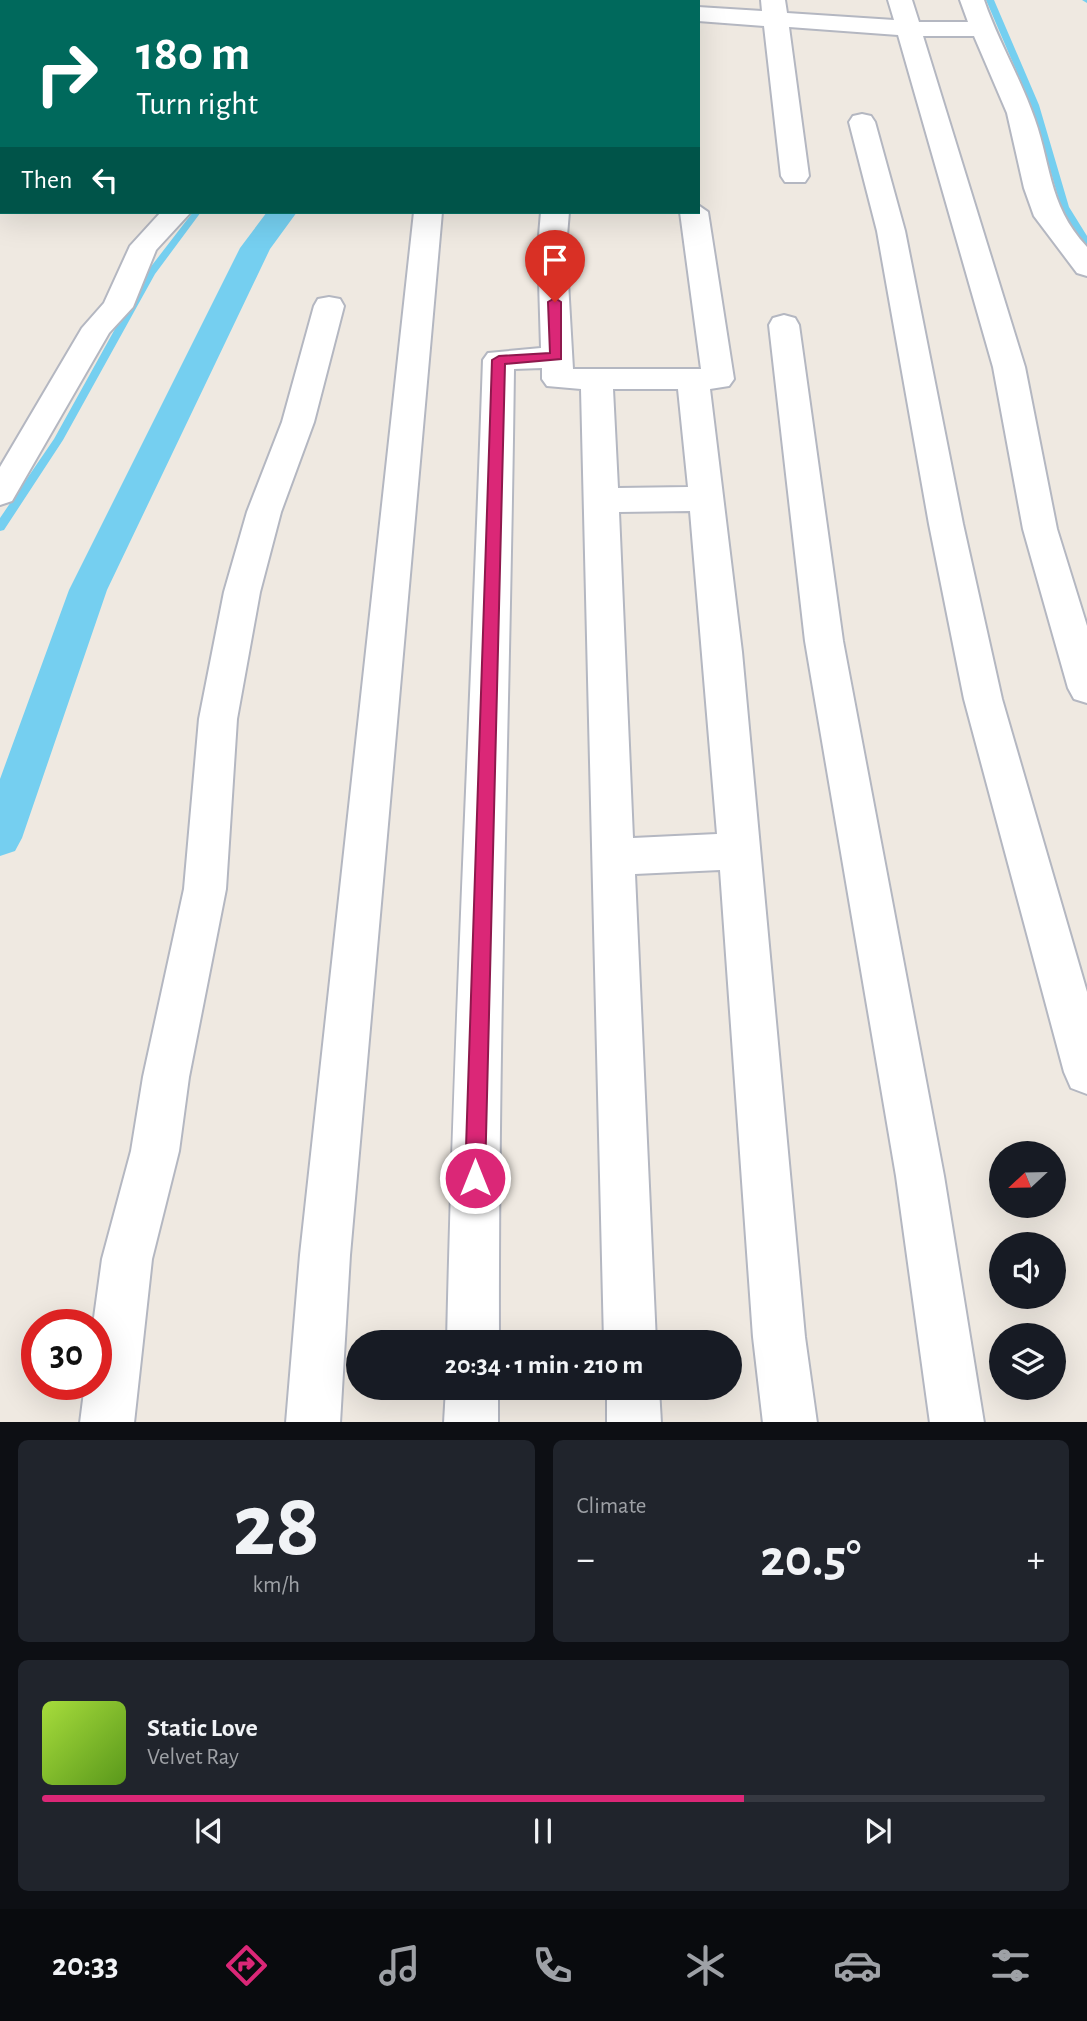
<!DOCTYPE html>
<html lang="en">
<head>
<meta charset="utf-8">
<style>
	body { margin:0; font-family:"Alegreya Sans",sans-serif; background:#20242c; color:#f1f3f6; height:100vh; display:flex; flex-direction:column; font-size:26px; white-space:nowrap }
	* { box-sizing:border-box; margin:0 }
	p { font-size:23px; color:#9ea1a6 }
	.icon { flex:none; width:38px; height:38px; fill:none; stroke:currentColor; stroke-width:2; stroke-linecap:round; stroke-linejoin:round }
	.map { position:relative; height:1422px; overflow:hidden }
	.details { display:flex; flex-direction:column; gap:18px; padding:18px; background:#0d0f14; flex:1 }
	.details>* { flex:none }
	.top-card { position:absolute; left:0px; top:0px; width:700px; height:214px; box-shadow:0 7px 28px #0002; background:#00695c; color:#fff; overflow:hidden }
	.needle { width:46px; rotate:248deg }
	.controls { position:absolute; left:989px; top:1141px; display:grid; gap:14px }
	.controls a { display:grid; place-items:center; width:77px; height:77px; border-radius:50%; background:#171b24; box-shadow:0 7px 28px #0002; font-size:35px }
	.speed { position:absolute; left:21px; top:1309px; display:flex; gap:14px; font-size:35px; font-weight:700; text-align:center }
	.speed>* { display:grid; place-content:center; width:91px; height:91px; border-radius:50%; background:#171b24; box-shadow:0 7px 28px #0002; line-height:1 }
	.speed .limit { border:10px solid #d22; background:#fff; color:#111 }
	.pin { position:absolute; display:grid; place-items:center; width:60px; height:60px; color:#fff; margin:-72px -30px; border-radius:50% 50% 50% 0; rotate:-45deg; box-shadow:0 0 7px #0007 }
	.pin .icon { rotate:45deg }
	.me { position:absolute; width:77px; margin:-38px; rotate:0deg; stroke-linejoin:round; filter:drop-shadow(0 0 5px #0008) }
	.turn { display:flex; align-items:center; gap:24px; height:147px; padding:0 21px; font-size:32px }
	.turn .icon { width:91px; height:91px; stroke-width:2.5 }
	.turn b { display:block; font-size:49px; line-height:60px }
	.then { display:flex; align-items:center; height:66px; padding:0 21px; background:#0003; gap:14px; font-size:26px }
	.big { font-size:52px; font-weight:600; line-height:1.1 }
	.details .widget { flex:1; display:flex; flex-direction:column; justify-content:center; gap:10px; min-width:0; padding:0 24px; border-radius:10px; background:#20242c }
	.details .dial { align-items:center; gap:0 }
	.dial b { font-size:91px; line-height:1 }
	.song { display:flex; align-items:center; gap:21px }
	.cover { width:84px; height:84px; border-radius:10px; background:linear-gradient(135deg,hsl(80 70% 55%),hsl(90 70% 35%)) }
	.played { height:7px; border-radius:4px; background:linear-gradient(90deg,#db2777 70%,#363941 70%) }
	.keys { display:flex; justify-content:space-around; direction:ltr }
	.heat { display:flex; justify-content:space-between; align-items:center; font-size:38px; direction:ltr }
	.details .tiles { flex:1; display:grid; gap:18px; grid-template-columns:1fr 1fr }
	.widget:last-child { grid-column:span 2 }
	.trip { position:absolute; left:346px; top:1330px; width:396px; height:70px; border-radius:35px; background:#171b24; box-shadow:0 7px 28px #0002; font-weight:600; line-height:70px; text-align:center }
	.tabs { display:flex; height:112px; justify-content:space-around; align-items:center; background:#090b0e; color:#9ea1a6 }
	.tabs .icon { width:49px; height:49px }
	.tabs .current { color:#db2777 }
	.tabs b { font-size:32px; color:#f1f3f6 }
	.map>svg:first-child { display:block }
</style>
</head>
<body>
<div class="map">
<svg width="1087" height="1423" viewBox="0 0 1087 1423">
	<rect width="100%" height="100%" fill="#efe9e1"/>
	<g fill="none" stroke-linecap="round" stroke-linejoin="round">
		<g fill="#75cff0" fill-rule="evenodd">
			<path d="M363,0H371L370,2H362Z"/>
			<path d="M986,0H994L1039,105L1069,207L1087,236V247L1082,244L1061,207L1031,105Z"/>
			<path d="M1082,0H1087V3Z"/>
			<path d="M193,212H201L155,274L63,440L4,530L0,531V518L54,439L146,273Z"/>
		</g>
		<g fill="#75cff0" fill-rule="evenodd">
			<path d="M419,0H443L418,2Z"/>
			<path d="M267,212H297L270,249L107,590L22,838L15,851L0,856V779L69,590L240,248Z"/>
		</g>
		<defs>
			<g id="street">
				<path d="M135,0H172L173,2H136Z"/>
				<path d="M336,0H360L335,2Z"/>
				<path d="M555,0H579L554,2Z"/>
				<path d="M761,0H785L787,13L894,20L888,0H912L919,22H968L960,0H984C997,38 1017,72 1031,109C1052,161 1046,203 1087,247V276L1077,273L1034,216L1024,188L1007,113L974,36H923L1025,367L1057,529L1087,626V703L1074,699L1068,688L1023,529L993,367L898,35L789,27L809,176L805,182H785L781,176L764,26L698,21V7L762,11Z"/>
				<path d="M862,114L871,116L875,122L905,231L963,524L1002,699L1087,992V1094L1071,1088L1064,1072L964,699L929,524L877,231L849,122L853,116Z"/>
				<path d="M698,205L708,212L734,379L729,386L710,389L742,652L805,1337L817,1423H763L753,1337L720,870L635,874L656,1342H604L581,389L547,386L542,379V368L514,369C510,694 498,1018 499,1342H447C454,1015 472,687 483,360L488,353L541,348L538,247L541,212H569L566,247L573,369H701L680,212H698ZM613,389H678L688,487L618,488ZM690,511L717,834L633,838L619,512Z"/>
				<path d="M161,212H191L156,250L133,307L109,333L12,501L0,505V467L82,328L104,303L130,246Z"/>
				<path d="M414,212H442L350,1255L340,1423H286L300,1255Z"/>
				<path d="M329,297L340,299L344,306L314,422L281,512L260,592L237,719L226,889L189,1077L179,1151L152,1259L134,1423H80L85,1384H96V1325H93L102,1259L131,1151L143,1077L184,889L199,719L224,592L247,512L282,422L314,306L318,299Z"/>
				<path d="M784,315L795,318L799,325L843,641L944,1176L984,1423H930L896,1176L805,641L769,325L773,318Z"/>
				<path d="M446,1388H498V1423H444Z"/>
				<path d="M607,1388H659L661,1423H607Z"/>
			</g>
		</defs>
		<use href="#street" stroke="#b4b7c1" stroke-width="4"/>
		<use href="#street" fill="#fff" fill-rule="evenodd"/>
	</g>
	<path fill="#db2777" stroke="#8e194d" stroke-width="2" d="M555,298L561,302V359L505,364L485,1178L482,1185L475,1188L468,1185L465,1178L492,360L499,356L550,353L548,302Z"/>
</svg>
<div class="controls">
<a><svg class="needle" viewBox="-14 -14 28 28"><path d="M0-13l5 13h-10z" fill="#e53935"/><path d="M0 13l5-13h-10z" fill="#9ea1a6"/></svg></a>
<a><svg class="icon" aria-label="sound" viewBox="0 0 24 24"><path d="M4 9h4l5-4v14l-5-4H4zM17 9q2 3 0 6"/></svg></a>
<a><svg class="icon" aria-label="layers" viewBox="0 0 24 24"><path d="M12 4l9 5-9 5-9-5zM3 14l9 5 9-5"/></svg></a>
</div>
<div class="speed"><div class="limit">30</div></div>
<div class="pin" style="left:555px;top:302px;background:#d93025"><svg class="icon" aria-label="arrive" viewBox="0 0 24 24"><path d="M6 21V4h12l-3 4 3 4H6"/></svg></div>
<svg class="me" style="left:475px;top:1178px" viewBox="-20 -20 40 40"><circle r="17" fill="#db2777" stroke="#fff" stroke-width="3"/><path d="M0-11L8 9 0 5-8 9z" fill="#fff"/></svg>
<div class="trip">20:34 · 1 min · 210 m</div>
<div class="top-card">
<div class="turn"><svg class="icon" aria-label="right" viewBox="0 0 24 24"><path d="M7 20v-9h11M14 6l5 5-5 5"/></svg><div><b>180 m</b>Turn right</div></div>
<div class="then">Then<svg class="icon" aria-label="left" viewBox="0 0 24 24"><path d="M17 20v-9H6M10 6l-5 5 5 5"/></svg></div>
</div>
</div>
<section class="details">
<div class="tiles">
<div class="widget dial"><b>28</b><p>km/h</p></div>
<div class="widget"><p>Climate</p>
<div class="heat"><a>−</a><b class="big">20.5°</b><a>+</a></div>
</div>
<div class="widget">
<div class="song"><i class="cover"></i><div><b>Static Love</b><p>Velvet Ray</p></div></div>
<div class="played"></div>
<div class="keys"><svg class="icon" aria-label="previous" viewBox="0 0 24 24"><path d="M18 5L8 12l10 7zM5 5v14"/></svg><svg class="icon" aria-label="pause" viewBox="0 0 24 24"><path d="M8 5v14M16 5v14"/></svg><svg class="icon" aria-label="next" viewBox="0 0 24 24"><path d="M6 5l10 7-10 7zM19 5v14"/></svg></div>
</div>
</div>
</section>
<nav class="tabs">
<b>20:33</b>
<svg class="icon current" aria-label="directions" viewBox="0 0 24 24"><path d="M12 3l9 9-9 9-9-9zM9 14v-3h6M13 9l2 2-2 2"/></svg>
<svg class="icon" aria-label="music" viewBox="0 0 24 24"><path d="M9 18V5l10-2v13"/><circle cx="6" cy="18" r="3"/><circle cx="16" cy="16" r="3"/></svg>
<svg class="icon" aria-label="phone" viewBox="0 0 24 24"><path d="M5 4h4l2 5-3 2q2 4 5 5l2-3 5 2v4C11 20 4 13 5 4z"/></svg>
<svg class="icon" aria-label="climate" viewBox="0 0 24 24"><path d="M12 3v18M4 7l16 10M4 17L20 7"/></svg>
<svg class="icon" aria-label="car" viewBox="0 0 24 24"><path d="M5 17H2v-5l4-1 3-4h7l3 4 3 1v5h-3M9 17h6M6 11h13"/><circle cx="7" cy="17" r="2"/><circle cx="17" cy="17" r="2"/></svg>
<svg class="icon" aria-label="filters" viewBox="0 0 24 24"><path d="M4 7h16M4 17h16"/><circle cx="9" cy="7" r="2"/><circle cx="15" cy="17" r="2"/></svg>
</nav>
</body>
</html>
